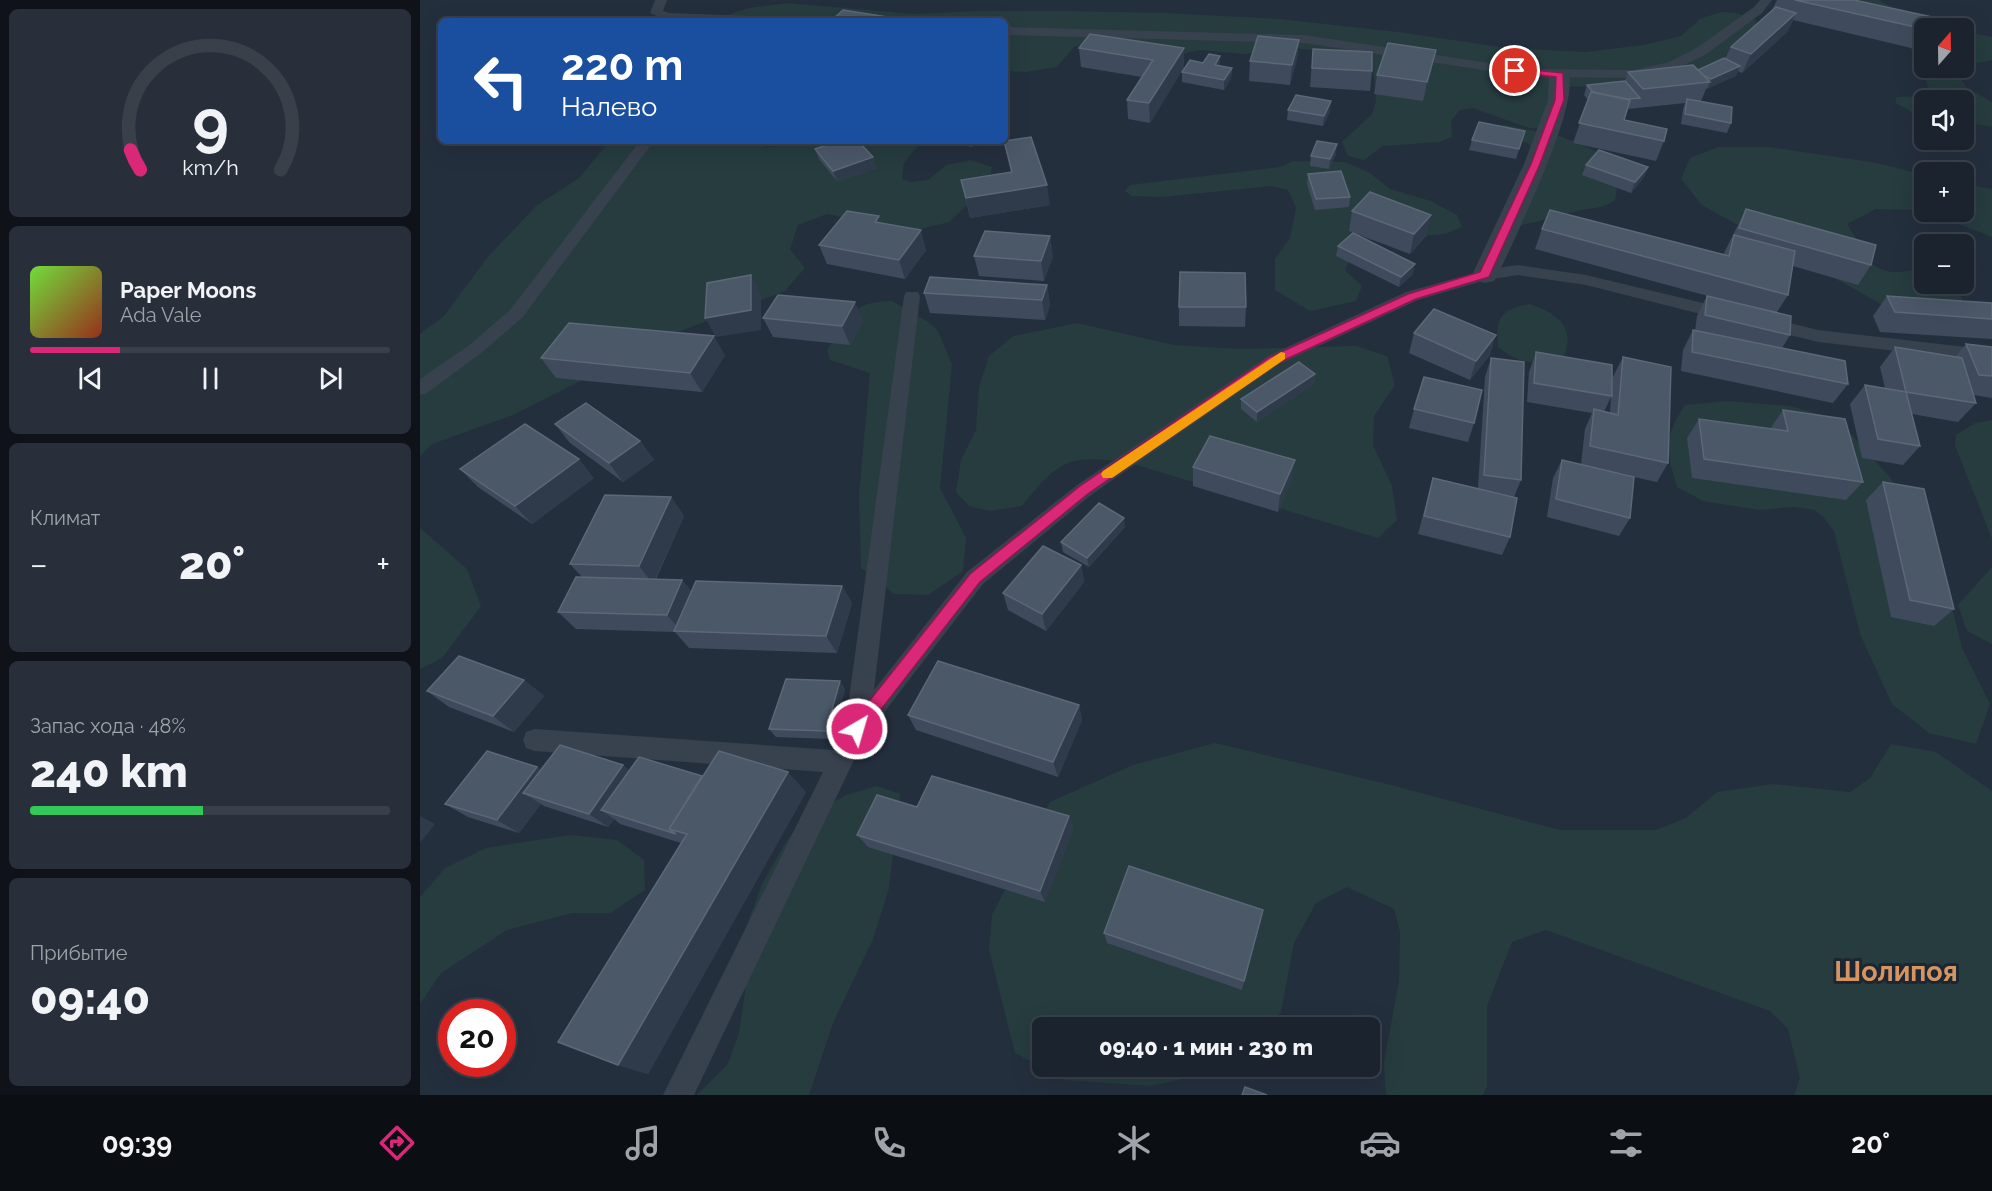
<!DOCTYPE html>
<html lang="ru">
<head>
<meta charset="utf-8">
<style>
	body { margin:0; font-family:Raleway,sans-serif; background:#282f3a; color:#f1f3f6; height:100vh; display:flex; flex-direction:column; font-size:22px; white-space:nowrap }
	* { box-sizing:border-box; margin:0 }
	p { font-size:20px; color:#a0a4aa }
	.icon { flex:none; width:33px; height:33px; fill:none; stroke:currentColor; stroke-width:2; stroke-linecap:round; stroke-linejoin:round }
	.map { position:relative; flex:1; overflow:hidden }
	.details { display:flex; flex-direction:column; gap:9px; padding:9px; background:#0f1319; width:420px }
	.details>* { flex:none }
	.hud { position:absolute; left:18px; top:18px; width:570px; height:126px; border-radius:9px; box-shadow:0 6px 24px #0002,0 0 0 2px #39404a; background:#1a4fa0; color:#fff; overflow:hidden }
	.needle { width:39px; rotate:20deg }
	.tools { position:absolute; left:1494px; top:18px; display:grid; gap:12px }
	.tools a { display:grid; place-items:center; width:60px; height:60px; border-radius:9px; background:#1b232e; box-shadow:0 6px 24px #0002,0 0 0 2px #39404a; font-size:30px }
	.speed { position:absolute; left:18px; top:999px; display:flex; gap:12px; font-size:30px; font-weight:700; text-align:center }
	.speed>* { display:grid; place-content:center; width:78px; height:78px; border-radius:50%; background:#1b232e; box-shadow:0 6px 24px #0002,0 0 0 2px #39404a; line-height:1 }
	.speed .limit { border:9px solid #d22; background:#fff; color:#111 }
	.pin { position:absolute; display:grid; place-items:center; width:51px; height:51px; color:#fff; margin:-26px; border:3px solid #fff; border-radius:50%; box-shadow:0 2px 6px #0007 }
	.me { position:absolute; width:66px; margin:-33px; rotate:38deg; stroke-linejoin:round; filter:drop-shadow(0 0 4px #0008) }
	.turn { display:flex; align-items:center; gap:21px; height:126px; padding:0 24px; font-size:27px }
	.turn .icon { width:78px; height:78px; stroke-width:2.5 }
	.turn b { display:block; font-size:42px; line-height:51px }
	.big { font-size:45px; font-weight:800; line-height:1.1 }
	.details .card { flex:1; display:flex; flex-direction:column; justify-content:center; gap:9px; min-width:0; padding:0 21px; border-radius:9px; background:#282f3a }
	.details .dial { align-items:center; gap:0 }
	.dial svg { height:156px; overflow:visible; fill:none; stroke:#39404a; stroke-width:7; stroke-linecap:round; text-anchor:middle }
	.dial text { fill:#f1f3f6; stroke:none }
	.song { display:flex; align-items:center; gap:18px }
	.cover { width:72px; height:72px; border-radius:9px; background:linear-gradient(135deg,hsl(100 70% 55%),hsl(10 70% 35%)) }
	.played { height:6px; border-radius:3px; background:linear-gradient(90deg,#db2777 25%,#39404a 25%) }
	.keys { display:flex; justify-content:space-around; direction:ltr }
	.heat { display:flex; justify-content:space-between; align-items:center; font-size:33px; direction:ltr }
	.charge { height:9px; border-radius:4px; background:linear-gradient(90deg,#34c759 48%,#39404a 0) }
	.trip { position:absolute; left:612px; top:1017px; width:348px; height:60px; border-radius:9px; background:#1b232e; box-shadow:0 6px 24px #0002,0 0 0 2px #39404a; font-weight:800; line-height:60px; text-align:center }
	.tab-bar { display:flex; height:96px; justify-content:space-around; align-items:center; background:#0b0e12; color:#a0a4aa }
	.tab-bar .icon { width:42px; height:42px }
	.tab-bar .on { color:#db2777 }
	.tab-bar b { font-size:27px; color:#f1f3f6 }
	main { display:flex; flex:1; min-height:0 }
	.map>svg:first-child { display:block }
</style>
</head>
<body>
<main>
<section class="details">
<div class="card dial"><svg viewBox="0 0 100 80">
<path d="M14 69A42 42 0 1 1 86 69"/>
<path d="M14 69A42 42 0 0 1 9 59" stroke="#db2777"/>
<text x="50" y="56" font-size="32" font-weight="700">9</text>
<text x="50" y="72" font-size="11">km/h</text>
</svg></div>
<div class="card">
<div class="song"><i class="cover"></i><div><b>Paper Moons</b><p>Ada Vale</p></div></div>
<div class="played"></div>
<div class="keys"><svg class="icon" aria-label="previous" viewBox="0 0 24 24"><path d="M18 5L8 12l10 7zM5 5v14"/></svg><svg class="icon" aria-label="pause" viewBox="0 0 24 24"><path d="M8 5v14M16 5v14"/></svg><svg class="icon" aria-label="next" viewBox="0 0 24 24"><path d="M6 5l10 7-10 7zM19 5v14"/></svg></div>
</div>
<div class="card"><p>Климат</p>
<div class="heat"><a>−</a><b class="big">20°</b><a>+</a></div>
</div>
<div class="card"><p>Запас хода · 48%</p><b class="big">240 km</b><div class="charge"></div></div>
<div class="card"><p>Прибытие</p><b class="big">09:40</b></div>
</section>
<div class="map">
<svg width="1572" height="1095" viewBox="0 0 1572 1095">
	<rect width="100%" height="100%" fill="#242f3e"/>
	<g fill="#263c3f">
		<path d="M1393,0H1459L1474,9L1535,28H1504V68H1542L1540,77L1547,88L1572,102V127L1544,122V100H1504V115L1492,112L1476,103V97L1501,96L1508,87L1496,53L1457,23Z"/>
		<path d="M366,3L494,14L557,11H644L746,13L860,19L978,32L1087,48L1166,52L1223,45L1261,36L1280,19L1301,12L1316,13L1336,20V28C1322,39 1309,54 1294,64C1250,91 1190,85 1141,87L1127,128H1109L1053,108L1040,110L1031,121L1032,137L1020,142L963,146L944,160L928,156L922,142L952,114L956,101L953,65L934,55L858,46L844,51L823,54L781,50L769,52L758,57L670,43L654,47L637,67L606,72L585,71V21H300C318,6 343,7 366,3Z"/>
		<path d="M1544,31L1572,37V60L1544,66Z"/>
		<path d="M1086,125L1139,136L1201,161L1195,200C1180,210 1173,207 1158,211C1138,215 1120,222 1100,225L1124,158L1107,143L1080,133L1073,126Z"/>
		<path d="M190,141H307L349,147L404,141H502L484,163L482,179L491,182L508,180L526,165L551,160L572,167L569,185L529,222L496,230L407,214L378,225L370,249L385,268L365,291L253,334L93,415L12,444L0,456V334L24,316L67,258L116,206L159,178Z"/>
		<path d="M1298,147H1349L1457,163L1504,175V210L1456,209L1427,224L1441,246L1442,258C1451,264 1463,272 1475,272C1490,272 1487,268 1504,273V284H1532L1543,300L1530,311H1498L1461,304L1282,205L1261,179L1270,158Z"/>
		<path d="M873,161L925,162L950,173L970,189L1011,201L1037,215L1042,227L1025,234L939,241L925,270L942,286L936,301L890,311L855,290V259L870,238L876,208L868,190L852,186L741,197L711,196L705,191L710,185L860,167Z"/>
		<path d="M1544,184L1572,189V237L1508,212H1544Z"/>
		<path d="M472,301L508,322L518,331L532,364L520,488L546,538L543,571L508,595L474,594L441,568L439,496L450,373L410,360L407,350C429,317 429,302 472,301Z"/>
		<path d="M1110,304C1138,314 1155,326 1144,357C1116,364 1101,366 1078,347C1075,318 1080,309 1110,304Z"/>
		<path d="M657,323L754,345L820,349L936,346L967,356L975,385L954,416L953,445L972,486L977,520L958,538L710,463C650,454 640,458 602,506L570,511L549,506L536,492L541,460L556,430L559,387L569,356L593,336Z"/>
		<path d="M1307,401L1370,406L1417,419L1469,476L1498,516L1525,579L1542,648L1570,704L1556,744L1509,733L1472,704L1440,634L1414,531L1404,518L1395,510L1374,507L1339,510L1283,501L1257,487C1246,449 1243,439 1265,405Z"/>
		<path d="M1572,420V539L1535,445L1536,435L1555,423Z"/>
		<path d="M0,528L47,569L61,606L22,658L0,669Z"/>
		<path d="M1572,567V644L1547,631L1538,605Z"/>
		<path d="M795,743L971,785L1140,830H1236L1266,818L1297,792L1353,784L1430,792L1450,778L1471,744L1516,752L1572,791V1095H1374L1380,1078L1368,1029L1350,1011L1126,930L1092,942L1067,1006V1086L1063,1095H966L964,1062L979,981L980,932L974,909L927,887L896,903L874,943L861,1012L847,1027L622,1028V1066L810,1067L806,1070L730,1086L645,1080L595,1053L569,950L572,915L630,802L713,765Z"/>
		<path d="M457,786L480,794L469,888L453,939L413,1023L389,1095H277L308,1064L319,1033L325,992L324,933L342,884L367,840L383,820L426,795Z"/>
		<path d="M150,835L197,840L224,860L225,890L190,913H152L87,930L21,973L0,1004V897L25,868L66,848Z"/>
	</g>
	<g fill="none" stroke-linecap="round" stroke-linejoin="round">
		<g fill="#38414e" fill-rule="evenodd">
			<path d="M235,0H247L243,11L249,13L354,17L360,21H247L230,13Z"/>
			<path d="M1340,0H1352L1342,13L1285,55L1258,68L1214,78L1109,77L884,43L585,35V27L884,35L1109,69L1214,70L1249,62L1275,49L1334,7Z"/>
			<path d="M220,141H234L102,318L60,354L7,393L0,395V379L48,346L90,310Z"/>
			<path d="M1098,265L1166,275L1308,309L1314,311L1317,315L1314,319L1308,321L1166,285L1098,275L1066,280L998,300L860,364L671,495L563,584L445,737L274,1095H243L403,772L115,751L106,748L103,740L106,732L115,729L414,750L425,728L484,296L486,292H498L500,296L454,690L547,572L657,485L848,356L986,292L1065,270Z"/>
			<path d="M1344,317L1398,330L1572,350V362L1398,342L1338,327L1335,323L1338,319Z"/>
		</g>
		<path fill="#38414e" fill-rule="evenodd" d="M1140,69L1147,71C1165,97 1092,243 1078,275L1074,281L1065,283L1056,281L1052,275L1104,164L1128,100L1129,75L1133,71Z"/>
	</g>
	<g fill="#3f4b5c" fill-rule="evenodd">
		<path d="M1357,0H1434L1504,28V51L1373,20L1367,32L1322,73L1318,71L1316,76L1286,89L1281,101L1311,123L1307,133L1261,124L1263,109L1265,103L1208,109L1204,120L1244,141L1236,161L1153,143L1168,100L1164,95L1167,85L1205,81L1208,72L1278,70L1305,58L1311,47L1352,10Z"/>
		<path d="M879,40L877,59L870,85L829,81L830,61Z"/>
		<path d="M659,48H764V67L730,123L708,119L707,100L722,77L661,67Z"/>
		<path d="M893,49L952,71L950,91L890,87Z"/>
		<path d="M800,66L812,68L811,78L804,90L762,82V72Z"/>
		<path d="M1012,69L1003,101L954,94L957,75Z"/>
		<path d="M868,110L910,111L903,126L867,120Z"/>
		<path d="M1052,140L1102,141L1096,159L1049,150Z"/>
		<path d="M524,141H558L552,147Z"/>
		<path d="M584,141L630,205L550,218L541,180L591,172Z"/>
		<path d="M395,149L453,157L456,168L417,181L399,159Z"/>
		<path d="M916,154L909,169L890,166L891,156Z"/>
		<path d="M1166,165L1228,167L1224,177L1211,193L1162,175Z"/>
		<path d="M888,174L930,197L929,207L895,210L887,184Z"/>
		<path d="M1326,209L1451,265L1438,285L1373,266L1368,295L1357,312L1370,335L1362,348L1428,384L1413,403L1261,371L1263,350L1273,330L1275,331L1277,316L1287,296L1299,299L1115,249L1122,229L1303,255Z"/>
		<path d="M932,211L1007,235L990,254L929,231Z"/>
		<path d="M459,216L461,223L506,250L485,279L407,264L399,245Z"/>
		<path d="M918,246L993,274L979,287L916,256Z"/>
		<path d="M554,256H633L624,281L559,276Z"/>
		<path d="M627,285L630,305L625,320L510,313L504,293Z"/>
		<path d="M1467,296L1572,303V339L1460,332L1453,316Z"/>
		<path d="M759,307H826L825,327L759,326Z"/>
		<path d="M343,318L443,321L430,345L353,337Z"/>
		<path d="M994,333L1070,355L1050,380L989,353Z"/>
		<path d="M1546,344L1572,347V398L1554,395L1556,403L1538,422L1492,414L1500,446L1483,465L1442,458L1430,404L1445,385L1465,388L1460,367L1475,347L1535,357Z"/>
		<path d="M1116,352L1192,390L1193,377L1203,357L1248,463L1237,482L1214,477L1210,518L1199,536L1127,517L1133,478L1142,460L1161,464L1165,429L1172,413L1107,402L1109,372ZM1191,397L1190,413L1184,412Z"/>
		<path d="M305,355L282,392L136,378L121,358Z"/>
		<path d="M1071,358L1101,480L1094,497L1090,537L1082,555L998,534L1013,478L1058,488L1065,377Z"/>
		<path d="M895,374L894,384L837,422L821,409V399Z"/>
		<path d="M994,409L1054,423L1048,442L989,428Z"/>
		<path d="M1363,410L1443,482L1426,500L1272,478L1267,438L1279,419L1350,429Z"/>
		<path d="M135,424L220,441L234,460L203,482L150,443Z"/>
		<path d="M773,467L872,479L858,512L773,486Z"/>
		<path d="M40,469L174,478L112,524L58,487Z"/>
		<path d="M1463,482L1534,609L1514,626L1471,617L1446,500Z"/>
		<path d="M251,497L264,516L236,579L262,580L271,591L422,586L432,603L417,653L269,648L255,632L156,629L138,612L162,577L150,564Z"/>
		<path d="M705,527L669,567L643,552L641,542Z"/>
		<path d="M661,565L664,582L626,631L588,610L583,593Z"/>
		<path d="M104,680L124,696L94,732L29,707L7,691Z"/>
		<path d="M425,689L411,739L356,737L349,729Z"/>
		<path d="M659,705L662,720L638,777L496,730L488,715Z"/>
		<path d="M203,765L209,770L282,776L386,792L228,1074L198,1065L261,843L200,824L194,819L188,827L124,806L121,804L99,833L48,817L25,804L117,767L121,770Z"/>
		<path d="M497,807L649,816L653,829L625,902L448,847L437,835Z"/>
		<path d="M841,921L822,990L687,943L684,933Z"/>
	</g>
	<g fill="#2f3b4b">
		<path d="M1376,13L1367,32L1322,73L1331,54Z"/>
		<path d="M879,40L877,59L870,85L872,65Z"/>
		<path d="M764,48V67L730,123L729,103Z"/>
		<path d="M1016,50L1012,69L1003,101L1007,82Z"/>
		<path d="M800,56V66L795,65Z"/>
		<path d="M1320,66L1316,76L1287,89L1291,79Z"/>
		<path d="M812,68L811,78L804,90V80Z"/>
		<path d="M911,101L910,111L903,126L904,116Z"/>
		<path d="M550,141H558L552,147Z"/>
		<path d="M917,144L916,154L909,169L910,159Z"/>
		<path d="M453,157L456,168L417,181L413,171Z"/>
		<path d="M1228,167L1224,177L1211,193L1215,182Z"/>
		<path d="M627,185L630,205L550,218L546,198Z"/>
		<path d="M1011,215L1007,235L990,254L994,234Z"/>
		<path d="M459,216L466,236L455,222Z"/>
		<path d="M501,230L506,250L485,279L479,260Z"/>
		<path d="M630,236L633,256L624,281L621,261Z"/>
		<path d="M995,264L993,274L979,287L981,277Z"/>
		<path d="M331,275L341,295V330L296,337L285,318Z"/>
		<path d="M627,285L630,305L625,320L622,300Z"/>
		<path d="M435,302L443,321L430,345L422,326Z"/>
		<path d="M1076,335L1070,355L1050,380L1056,361Z"/>
		<path d="M294,336L305,355L282,392L270,373Z"/>
		<path d="M895,374L894,384L837,422V412Z"/>
		<path d="M220,441L234,460L203,482L189,463Z"/>
		<path d="M159,459L174,478L112,524L95,506Z"/>
		<path d="M875,460L872,479L858,512L860,494Z"/>
		<path d="M251,497L264,516L233,584L219,566Z"/>
		<path d="M704,518L705,527L669,567L667,558Z"/>
		<path d="M661,565L664,582L626,631L622,614Z"/>
		<path d="M262,580L276,597L262,632L247,615Z"/>
		<path d="M422,586L432,603L417,653L406,636Z"/>
		<path d="M104,680L124,696L94,732L73,716Z"/>
		<path d="M420,681L425,689L411,739L406,731Z"/>
		<path d="M659,705L662,720L638,777L633,762Z"/>
		<path d="M203,765L221,779L181,810L194,819L188,827L169,814Z"/>
		<path d="M117,767L137,781L103,793L121,804L99,833L77,820Z"/>
		<path d="M368,772L386,792L228,1074L198,1065Z"/>
		<path d="M0,816L15,824L0,843Z"/>
		<path d="M649,816L653,829L625,902L620,891Z"/>
		<path d="M843,910L841,921L822,990L824,981Z"/>
	</g>
	<g fill="#4b5868" stroke="#5c6777" stroke-width="1.5">
		<path d="M1375,0H1434L1526,20L1523,28L1504,29Z"/>
		<path d="M1356,7L1376,13L1331,54L1311,47Z"/>
		<path d="M423,10L493,21H411Z"/>
		<path d="M670,34L764,48L729,103L707,100L733,60L659,48Z"/>
		<path d="M838,36L879,40L872,65L830,61Z"/>
		<path d="M968,43L1016,50L1007,82L957,75Z"/>
		<path d="M893,49L952,52V71L892,68Z"/>
		<path d="M789,54L800,56L795,65L812,68L804,80L762,72L770,60L783,63Z"/>
		<path d="M1304,58L1320,66L1291,79L1284,76L1278,70Z"/>
		<path d="M1273,65L1290,82L1223,89L1208,72Z"/>
		<path d="M1205,81L1220,98L1207,99L1173,92L1167,85Z"/>
		<path d="M1171,92L1210,100L1204,120L1247,129L1244,141L1159,123Z"/>
		<path d="M876,95L911,101L904,116L868,110Z"/>
		<path d="M1267,99L1312,107L1311,123L1265,114Z"/>
		<path d="M1059,122L1105,131L1099,149L1052,140Z"/>
		<path d="M611,137L627,185L546,198L541,180L592,172L584,141Z"/>
		<path d="M420,141H438L453,157L413,171L395,149Z"/>
		<path d="M897,141L917,144L910,159L891,156Z"/>
		<path d="M1179,150L1228,167L1215,182L1166,165Z"/>
		<path d="M921,171L930,197L896,199L888,174Z"/>
		<path d="M950,192L1011,215L994,234L932,211Z"/>
		<path d="M1326,209L1456,245L1451,265L1319,228Z"/>
		<path d="M1130,210L1309,256L1314,235L1375,251L1368,295L1122,229Z"/>
		<path d="M427,211L459,216L455,222L501,230L479,260L399,245Z"/>
		<path d="M565,231L630,236L621,261L554,256Z"/>
		<path d="M933,233L995,264L981,277L918,246Z"/>
		<path d="M760,272L825,273L826,307H759Z"/>
		<path d="M331,275V310L285,318L287,283Z"/>
		<path d="M510,277L627,285L622,300L504,293Z"/>
		<path d="M358,295L435,302L422,326L343,318Z"/>
		<path d="M1287,296L1371,316L1370,335L1285,315Z"/>
		<path d="M1467,296L1572,303V319L1475,312Z"/>
		<path d="M1014,309L1076,335L1056,361L994,333Z"/>
		<path d="M149,323L294,336L270,373L121,358Z"/>
		<path d="M1273,330L1425,361L1428,384L1272,352Z"/>
		<path d="M1546,344L1572,347V376L1559,375Z"/>
		<path d="M1475,347L1542,358L1556,403L1486,392Z"/>
		<path d="M1116,352L1192,365V396L1114,383Z"/>
		<path d="M1203,357L1251,367L1248,463L1170,446L1174,409L1198,415Z"/>
		<path d="M1071,358L1104,362L1101,480L1064,475Z"/>
		<path d="M879,362L895,374L837,412L821,399Z"/>
		<path d="M1004,377L1062,390L1054,423L994,409Z"/>
		<path d="M1445,385L1486,392L1500,446L1458,439Z"/>
		<path d="M166,403L220,441L189,463L135,424Z"/>
		<path d="M1363,410L1425,419L1443,482L1284,459L1279,419L1368,431Z"/>
		<path d="M105,424L159,459L95,506L40,469Z"/>
		<path d="M790,436L875,460L860,494L773,467Z"/>
		<path d="M1142,460L1214,477L1210,518L1136,499Z"/>
		<path d="M1013,478L1097,498L1090,537L1004,516Z"/>
		<path d="M1463,482L1504,489L1534,609L1490,600Z"/>
		<path d="M185,495L251,497L219,566L150,564Z"/>
		<path d="M679,503L704,518L667,558L641,542Z"/>
		<path d="M623,546L661,565L622,614L583,593Z"/>
		<path d="M156,577L262,580L247,615L138,612Z"/>
		<path d="M276,581L422,586L406,636L254,631Z"/>
		<path d="M39,656L104,680L73,716L7,691Z"/>
		<path d="M518,661L659,705L633,762L488,715Z"/>
		<path d="M366,679L420,681L406,731L349,729Z"/>
		<path d="M140,745L203,765L169,814L103,793Z"/>
		<path d="M67,751L117,767L77,820L25,804Z"/>
		<path d="M299,751L368,772L198,1065L138,1042L267,834L249,829Z"/>
		<path d="M219,757L282,776L249,829L256,834L181,810Z"/>
		<path d="M512,776L649,816L620,891L437,835L457,795L497,807Z"/>
		<path d="M709,866L843,910L824,981L684,933Z"/>
		<path d="M825,1087L847,1095H822Z"/>
	</g>
	<path fill="#db2777" stroke="#8e194d" stroke-width="1.5" d="M1095,68L1143,73L1144,100L1120,164L1069,277L996,299L858,363L669,493L560,582L442,734L437,736L431,734L429,729L431,724L550,574L660,486L850,357L988,294L1060,272L1111,164L1135,100L1136,77L1091,72V69Z"/>
	<path fill="#f59e0b" d="M861,352L865,353V359L692,478H683L681,474L683,471Z"/>
	<g text-anchor="middle" stroke-width="6" stroke-linejoin="round" paint-order="stroke">
		<g font-size="27" font-weight="bold" fill="#d59563" stroke="#1d2633">
			<text x="1476" y="981">Шолипоя</text>
		</g>
	</g>
</svg>
<div class="tools">
<a><svg class="needle" viewBox="-14 -14 28 28"><path d="M0-13l5 13h-10z" fill="#e53935"/><path d="M0 13l5-13h-10z" fill="#a0a4aa"/></svg></a>
<a><svg class="icon" aria-label="sound" viewBox="0 0 24 24"><path d="M4 9h4l5-4v14l-5-4H4zM17 9q2 3 0 6"/></svg></a>
<a>+</a>
<a>−</a>
</div>
<div class="speed"><div class="limit">20</div></div>
<div class="pin" style="left:1095px;top:71px;background:#d93025"><svg class="icon" aria-label="arrive" viewBox="0 0 24 24"><path d="M6 21V4h12l-3 4 3 4H6"/></svg></div>
<svg class="me" style="left:437px;top:729px" viewBox="-20 -20 40 40"><circle r="17" fill="#db2777" stroke="#fff" stroke-width="3"/><path d="M0-11L8 9 0 5-8 9z" fill="#fff"/></svg>
<div class="trip">09:40 · 1 мин · 230 m</div>
<div class="hud">
<div class="turn"><svg class="icon" aria-label="left" viewBox="0 0 24 24"><path d="M17 20v-9H6M10 6l-5 5 5 5"/></svg><div><b>220 m</b>Налево</div></div>
</div>
</div>
</main>
<nav class="tab-bar">
<b>09:39</b>
<svg class="icon on" aria-label="directions" viewBox="0 0 24 24"><path d="M12 3l9 9-9 9-9-9zM9 14v-3h6M13 9l2 2-2 2"/></svg>
<svg class="icon" aria-label="music" viewBox="0 0 24 24"><path d="M9 18V5l10-2v13"/><circle cx="6" cy="18" r="3"/><circle cx="16" cy="16" r="3"/></svg>
<svg class="icon" aria-label="phone" viewBox="0 0 24 24"><path d="M5 4h4l2 5-3 2q2 4 5 5l2-3 5 2v4C11 20 4 13 5 4z"/></svg>
<svg class="icon" aria-label="climate" viewBox="0 0 24 24"><path d="M12 3v18M4 7l16 10M4 17L20 7"/></svg>
<svg class="icon" aria-label="car" viewBox="0 0 24 24"><path d="M5 17H2v-5l4-1 3-4h7l3 4 3 1v5h-3M9 17h6M6 11h13"/><circle cx="7" cy="17" r="2"/><circle cx="17" cy="17" r="2"/></svg>
<svg class="icon" aria-label="filters" viewBox="0 0 24 24"><path d="M4 7h16M4 17h16"/><circle cx="9" cy="7" r="2"/><circle cx="15" cy="17" r="2"/></svg>
<b>20°</b>
</nav>
</body>
</html>
